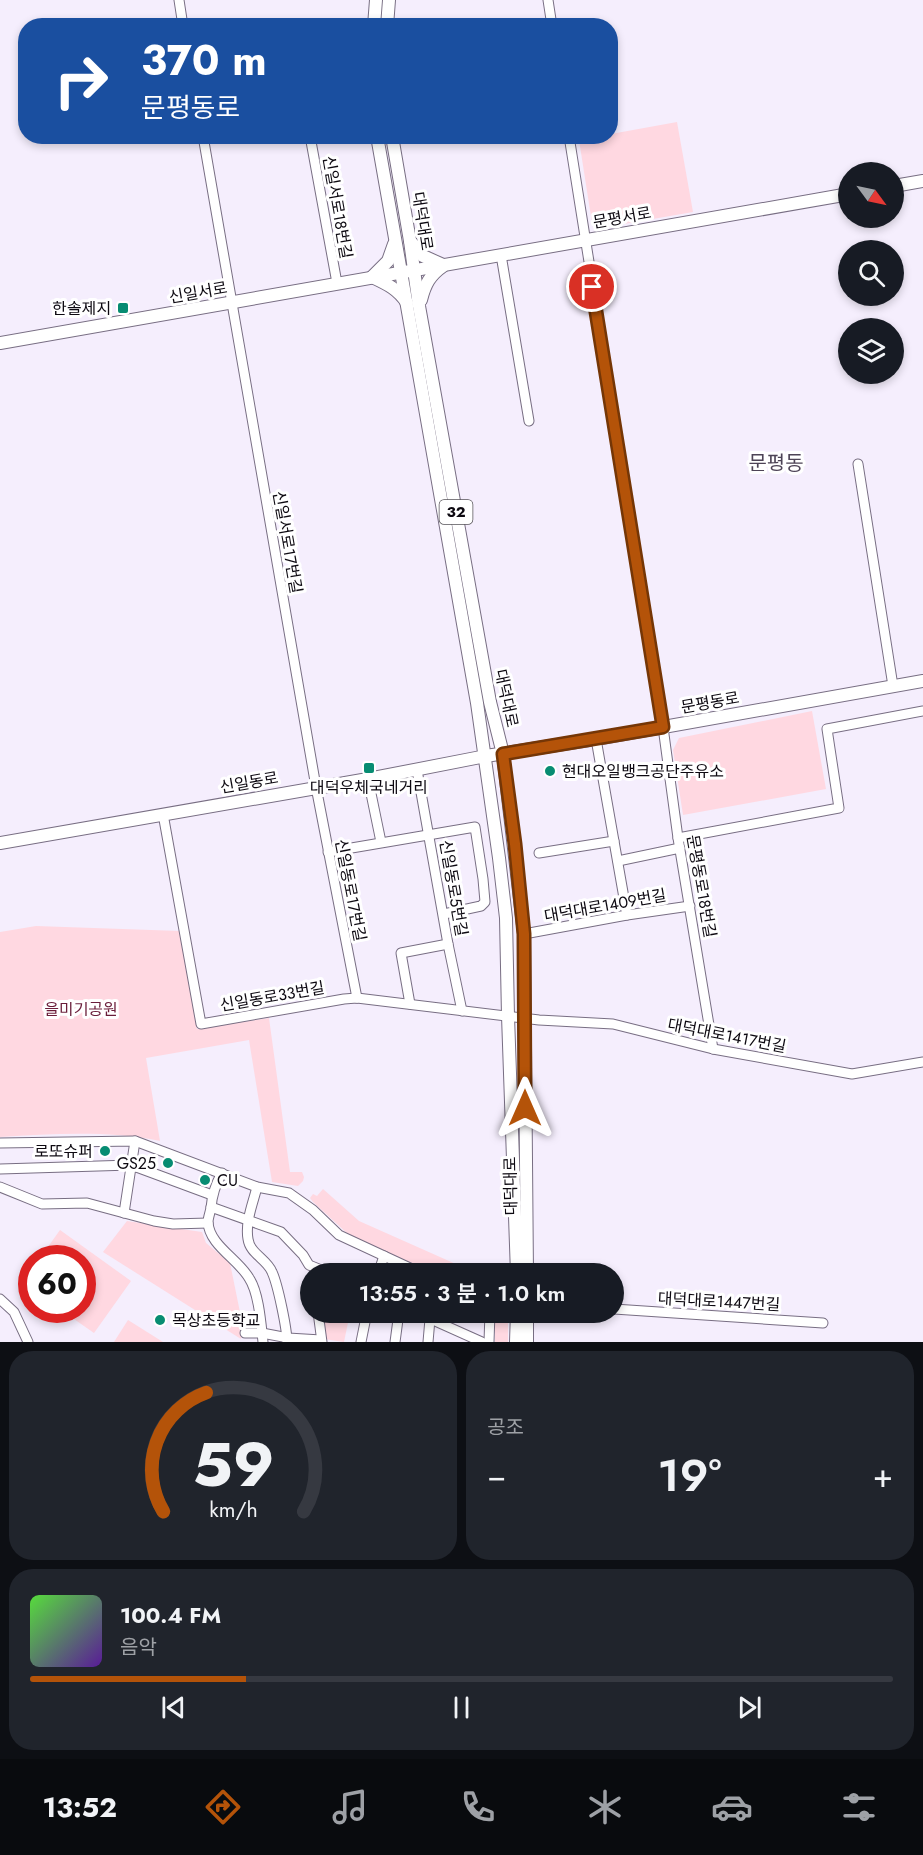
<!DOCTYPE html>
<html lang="ko">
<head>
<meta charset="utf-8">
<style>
	body { margin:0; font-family:Jost,"Noto Sans KR",sans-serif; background:#20242c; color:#f1f3f6; height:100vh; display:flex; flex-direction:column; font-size:22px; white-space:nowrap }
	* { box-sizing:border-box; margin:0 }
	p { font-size:20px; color:#9ea1a6 }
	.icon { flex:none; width:33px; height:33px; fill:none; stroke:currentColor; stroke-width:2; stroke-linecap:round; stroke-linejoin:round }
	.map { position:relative; height:1342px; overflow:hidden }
	.panel { display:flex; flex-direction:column; gap:9px; padding:9px; background:#0d0f14; flex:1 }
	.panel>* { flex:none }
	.hud { position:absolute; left:18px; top:18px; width:600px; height:126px; border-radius:24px; box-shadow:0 3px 9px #0003; background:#1a4fa0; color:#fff; overflow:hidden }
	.needle { width:39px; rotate:123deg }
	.tools { position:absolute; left:838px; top:162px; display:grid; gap:12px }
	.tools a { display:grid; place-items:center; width:66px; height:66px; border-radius:50%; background:#171b24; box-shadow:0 3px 9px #0003; font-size:30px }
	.speed { position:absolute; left:18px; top:1245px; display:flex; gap:12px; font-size:30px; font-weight:700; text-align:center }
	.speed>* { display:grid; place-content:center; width:78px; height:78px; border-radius:50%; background:#171b24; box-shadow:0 3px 9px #0003; line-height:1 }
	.speed .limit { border:9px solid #d22; background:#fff; color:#111 }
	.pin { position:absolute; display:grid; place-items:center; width:51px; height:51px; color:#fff; margin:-26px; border:3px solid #fff; border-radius:50%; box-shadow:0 2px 6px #0007 }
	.me { position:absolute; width:66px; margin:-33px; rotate:0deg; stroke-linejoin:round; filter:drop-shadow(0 0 4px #0008) }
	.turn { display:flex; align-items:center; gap:21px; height:126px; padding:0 24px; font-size:27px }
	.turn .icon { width:78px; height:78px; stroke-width:2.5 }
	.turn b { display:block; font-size:42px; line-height:51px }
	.big { font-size:45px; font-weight:600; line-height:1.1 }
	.panel .widget { flex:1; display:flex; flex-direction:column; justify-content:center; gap:9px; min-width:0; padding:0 21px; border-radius:24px; background:#20242c }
	.panel .dial { align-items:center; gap:0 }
	.dial svg { height:156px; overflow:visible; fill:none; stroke:#363941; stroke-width:7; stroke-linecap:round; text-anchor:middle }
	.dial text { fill:#f1f3f6; stroke:none }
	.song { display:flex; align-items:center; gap:18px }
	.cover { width:72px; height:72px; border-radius:9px; background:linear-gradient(135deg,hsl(110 70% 55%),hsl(270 70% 35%)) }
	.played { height:6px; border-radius:3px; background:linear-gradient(90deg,#b45309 25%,#363941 25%) }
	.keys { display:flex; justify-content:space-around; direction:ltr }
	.heat { display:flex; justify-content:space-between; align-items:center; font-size:33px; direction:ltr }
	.panel .tiles { flex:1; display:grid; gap:9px; grid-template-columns:1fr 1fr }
	.widget:last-child { grid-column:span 2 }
	.trip { position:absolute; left:300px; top:1263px; width:324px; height:60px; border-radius:30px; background:#171b24; box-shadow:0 3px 9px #0003; font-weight:600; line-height:60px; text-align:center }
	.dock { display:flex; height:96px; justify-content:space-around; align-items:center; background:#090b0e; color:#9ea1a6 }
	.dock .icon { width:42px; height:42px }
	.dock .on { color:#b45309 }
	.dock b { font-size:27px; color:#f1f3f6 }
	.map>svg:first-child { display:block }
</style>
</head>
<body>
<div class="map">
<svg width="923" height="1342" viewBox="0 0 923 1342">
	<rect width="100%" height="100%" fill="#f5eefd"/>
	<g fill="#ffd8e1">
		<path d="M677,122L693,212L601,228L592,223L579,140L600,137L610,136L611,134Z"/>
		<path d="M812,711L826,789L683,815L673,750L679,738Z"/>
		<path d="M36,926L180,931L197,1029L269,1018L290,1172H302L304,1177L303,1181L298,1186L272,1182L249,1040L146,1058L160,1141C107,1130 53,1134 0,1137V932Z"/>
		<path d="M323,1189L359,1221L476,1273H436L386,1252L349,1235L313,1202L310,1198L313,1194L317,1196Z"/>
		<path d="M127,1221L202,1232L206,1243L230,1263L243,1327L241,1339L103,1252Z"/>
		<path d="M60,1230L131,1281L94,1333L61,1310H82V1258H40Z"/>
		<path d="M495,1312L508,1321V1342H495Z"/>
		<path d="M322,1313H350L344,1342L324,1339Z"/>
		<path d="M128,1320L163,1342H114Z"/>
	</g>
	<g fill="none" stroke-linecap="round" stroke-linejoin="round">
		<defs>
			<g id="minor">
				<path d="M179,0L183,26"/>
				<path d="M548,0L552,26"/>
				<path d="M203,136L316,787L357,998"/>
				<path d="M310,136L337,283"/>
				<path d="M569,136L663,727L678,838L713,1049"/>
				<path d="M501,255L529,421"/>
				<path d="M858,464L893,686"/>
				<path d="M596,739L627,915"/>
				<path d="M417,770L448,944L462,1011"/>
				<path d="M368,779L381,842"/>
				<path d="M163,814L201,1024L344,999L357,998L539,1020L613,1024L713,1049L852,1074L923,1062"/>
				<path d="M678,838L839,808L827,729L923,711"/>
				<path d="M328,852L475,827L483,879L485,902L481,906L444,914"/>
				<path d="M539,853L614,841"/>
				<path d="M618,861L680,848"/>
				<path d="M524,934L627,915L690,906"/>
				<path d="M410,1004L401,953L448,944"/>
				<path d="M0,1143L135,1141L257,1187L289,1193L313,1210L339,1235L423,1274"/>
				<path d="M0,1169L131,1165L212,1195"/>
				<path d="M222,1173C215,1185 212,1195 211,1208C210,1213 208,1218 208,1222C209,1245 238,1259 249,1278C259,1293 261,1324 263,1342"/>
				<path d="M0,1187L42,1204L87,1203L154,1221L173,1224L208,1223"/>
				<path d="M257,1187C253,1203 245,1222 248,1239C250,1254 267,1259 272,1272C278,1285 287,1329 287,1342"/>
				<path d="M211,1207L281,1232L303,1255L309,1265L331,1274"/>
				<path d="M124,1213L135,1141"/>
				<path d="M378,1274L384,1256"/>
				<path d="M0,1299L14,1312L28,1342"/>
				<path d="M614,1309L823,1323"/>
				<path d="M318,1312L322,1342"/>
				<path d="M415,1312L482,1342"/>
				<path d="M245,1333H262L288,1338L321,1340"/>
				<path d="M361,1342L367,1312"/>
				<path d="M395,1342L399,1312"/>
				<path d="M428,1342L430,1319"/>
				<path d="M489,1342L490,1312"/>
			</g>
			<g id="major">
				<path d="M374,26L376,0"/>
				<path d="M387,26L389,0"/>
				<path d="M377,136L477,703L499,858L506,918L508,1016L517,1274"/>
				<path d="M392,136L410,241L419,306L490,702L503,754L524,934L527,1274"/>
				<path d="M894,186L923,181"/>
				<path d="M410,241L423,256L443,265"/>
				<path d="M373,276L388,261L394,244"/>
				<path d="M372,277C387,284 398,289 407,303"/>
				<path d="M421,300C425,284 430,275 443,266"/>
				<path d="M0,343L849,194"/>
				<path d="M0,843L368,779L486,756L596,739L923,681"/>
				<path d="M516,1342L517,1312"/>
				<path d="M527,1342V1312"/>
			</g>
		</defs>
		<use href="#minor" stroke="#786e83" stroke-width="11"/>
		<use href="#major" stroke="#786e83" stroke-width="14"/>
		<use href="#minor" stroke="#fff" stroke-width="9"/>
		<use href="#major" stroke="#fff" stroke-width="12"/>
	</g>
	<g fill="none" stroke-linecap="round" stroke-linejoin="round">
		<defs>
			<path id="route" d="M525,1108L524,934L515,844L503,754L663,727L592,287"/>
		</defs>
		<use href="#route" stroke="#753606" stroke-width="15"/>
		<use href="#route" stroke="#b45309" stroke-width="10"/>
	</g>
	<g fill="#078c72" stroke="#fff" stroke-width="2">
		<rect x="117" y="302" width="12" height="12" rx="3"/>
		<rect x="363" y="762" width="12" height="12" rx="3"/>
		<circle cx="550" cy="771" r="6"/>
		<circle cx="105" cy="1151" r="6"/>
		<circle cx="168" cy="1163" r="6"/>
		<circle cx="205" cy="1180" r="6"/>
		<circle cx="160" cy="1320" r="6"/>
	</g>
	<g text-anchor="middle" stroke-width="6" stroke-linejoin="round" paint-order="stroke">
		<rect fill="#fff" stroke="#565358" stroke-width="1.5" x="439.5" y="500" width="33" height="24" rx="4.5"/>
		<g font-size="15" font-weight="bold" fill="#0d0911">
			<text x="456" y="517">32</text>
		</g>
		<g font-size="16" fill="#0d0911" stroke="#fff">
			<text transform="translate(338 207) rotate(80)" y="6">신일서로18번길</text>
			<text transform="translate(622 217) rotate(-10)" y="6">문평서로</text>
			<text transform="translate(423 221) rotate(81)" y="6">대덕대로</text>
			<text transform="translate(198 292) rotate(-10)" y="6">신일서로</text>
			<text transform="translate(288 542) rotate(80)" y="6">신일서로17번길</text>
			<text transform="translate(507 698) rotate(78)" y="6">대덕대로</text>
			<text transform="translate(710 702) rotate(-10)" y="6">문평동로</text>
			<text transform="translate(249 782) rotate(-10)" y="6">신일동로</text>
			<text transform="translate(702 886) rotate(80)" y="6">문평동로18번길</text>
			<text transform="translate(454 888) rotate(80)" y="6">신일동로5번길</text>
			<text transform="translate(351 890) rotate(79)" y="6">신일동로17번길</text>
			<text transform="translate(605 905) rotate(-10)" y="6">대덕대로1409번길</text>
			<text transform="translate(272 996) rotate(-10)" y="6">신일동로33번길</text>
			<text transform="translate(727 1035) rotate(11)" y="6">대덕대로1417번길</text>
			<text transform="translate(510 1186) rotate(-91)" y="6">대덕대로</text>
			<text transform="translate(719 1301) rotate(3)" y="6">대덕대로1447번길</text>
		</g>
		<g font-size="16" fill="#0d0911" stroke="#fff" text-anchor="end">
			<text x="111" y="314">한솔제지</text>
			<text x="562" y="777" text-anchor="start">현대오일뱅크공단주유소</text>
			<text x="369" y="793" text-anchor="middle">대덕우체국네거리</text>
			<text x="93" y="1157">로또슈퍼</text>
			<text x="156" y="1169">GS25</text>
			<text x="217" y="1186" text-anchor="start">CU</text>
			<text x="172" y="1326" text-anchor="start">목상초등학교</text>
		</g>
		<g font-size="16" fill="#6a1d3a" stroke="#fff">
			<text x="81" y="1015">을미기공원</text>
		</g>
		<g font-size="20" fill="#4d4356" stroke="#fff">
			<text x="776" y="470">문평동</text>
		</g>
	</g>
</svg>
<div class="tools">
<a><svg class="needle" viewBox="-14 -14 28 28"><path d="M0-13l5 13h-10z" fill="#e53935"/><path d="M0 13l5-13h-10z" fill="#9ea1a6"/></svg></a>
<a><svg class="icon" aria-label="search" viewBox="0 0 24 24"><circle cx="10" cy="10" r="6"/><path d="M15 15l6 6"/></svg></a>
<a><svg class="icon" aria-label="layers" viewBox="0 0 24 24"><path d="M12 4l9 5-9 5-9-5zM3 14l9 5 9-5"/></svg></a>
</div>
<div class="speed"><div class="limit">60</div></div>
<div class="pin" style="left:592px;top:287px;background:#d93025"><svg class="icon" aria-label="arrive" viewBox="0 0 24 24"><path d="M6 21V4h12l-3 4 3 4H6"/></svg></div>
<svg class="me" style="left:525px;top:1108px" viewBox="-20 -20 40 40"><path d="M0-17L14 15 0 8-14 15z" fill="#b45309" stroke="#fff" stroke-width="4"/></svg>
<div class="trip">13:55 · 3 분 · 1.0 km</div>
<div class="hud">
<div class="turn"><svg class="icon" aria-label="right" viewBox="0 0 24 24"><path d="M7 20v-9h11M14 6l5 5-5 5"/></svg><div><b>370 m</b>문평동로</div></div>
</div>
</div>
<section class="panel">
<div class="tiles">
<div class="widget dial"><svg viewBox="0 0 100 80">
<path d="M14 69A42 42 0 1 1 86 69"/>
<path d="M14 69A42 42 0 0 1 36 8" stroke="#b45309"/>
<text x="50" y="56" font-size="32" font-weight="700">59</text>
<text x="50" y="72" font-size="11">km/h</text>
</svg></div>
<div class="widget"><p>공조</p>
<div class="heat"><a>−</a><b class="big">19°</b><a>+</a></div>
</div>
<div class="widget">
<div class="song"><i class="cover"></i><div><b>100.4 FM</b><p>음악</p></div></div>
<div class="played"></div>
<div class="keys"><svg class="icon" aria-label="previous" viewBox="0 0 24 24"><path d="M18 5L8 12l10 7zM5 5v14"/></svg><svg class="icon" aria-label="pause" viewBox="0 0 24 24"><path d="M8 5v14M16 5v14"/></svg><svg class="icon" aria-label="next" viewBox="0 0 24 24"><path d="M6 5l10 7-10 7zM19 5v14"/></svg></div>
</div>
</div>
</section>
<nav class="dock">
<b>13:52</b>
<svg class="icon on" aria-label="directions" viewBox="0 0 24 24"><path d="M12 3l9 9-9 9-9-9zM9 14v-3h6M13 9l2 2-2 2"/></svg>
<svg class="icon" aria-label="music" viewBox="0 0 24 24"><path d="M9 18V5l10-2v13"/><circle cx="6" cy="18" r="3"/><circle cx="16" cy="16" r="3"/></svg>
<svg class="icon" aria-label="phone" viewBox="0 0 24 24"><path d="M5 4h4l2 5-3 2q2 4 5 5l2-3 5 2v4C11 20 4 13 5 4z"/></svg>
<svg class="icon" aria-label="climate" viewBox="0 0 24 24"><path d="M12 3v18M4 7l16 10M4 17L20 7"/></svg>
<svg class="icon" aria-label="car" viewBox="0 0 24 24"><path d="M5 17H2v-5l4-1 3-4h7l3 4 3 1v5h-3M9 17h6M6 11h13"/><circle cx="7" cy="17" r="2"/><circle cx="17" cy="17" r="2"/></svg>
<svg class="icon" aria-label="filters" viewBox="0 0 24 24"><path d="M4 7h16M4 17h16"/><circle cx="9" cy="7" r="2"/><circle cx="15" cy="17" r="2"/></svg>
</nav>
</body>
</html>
